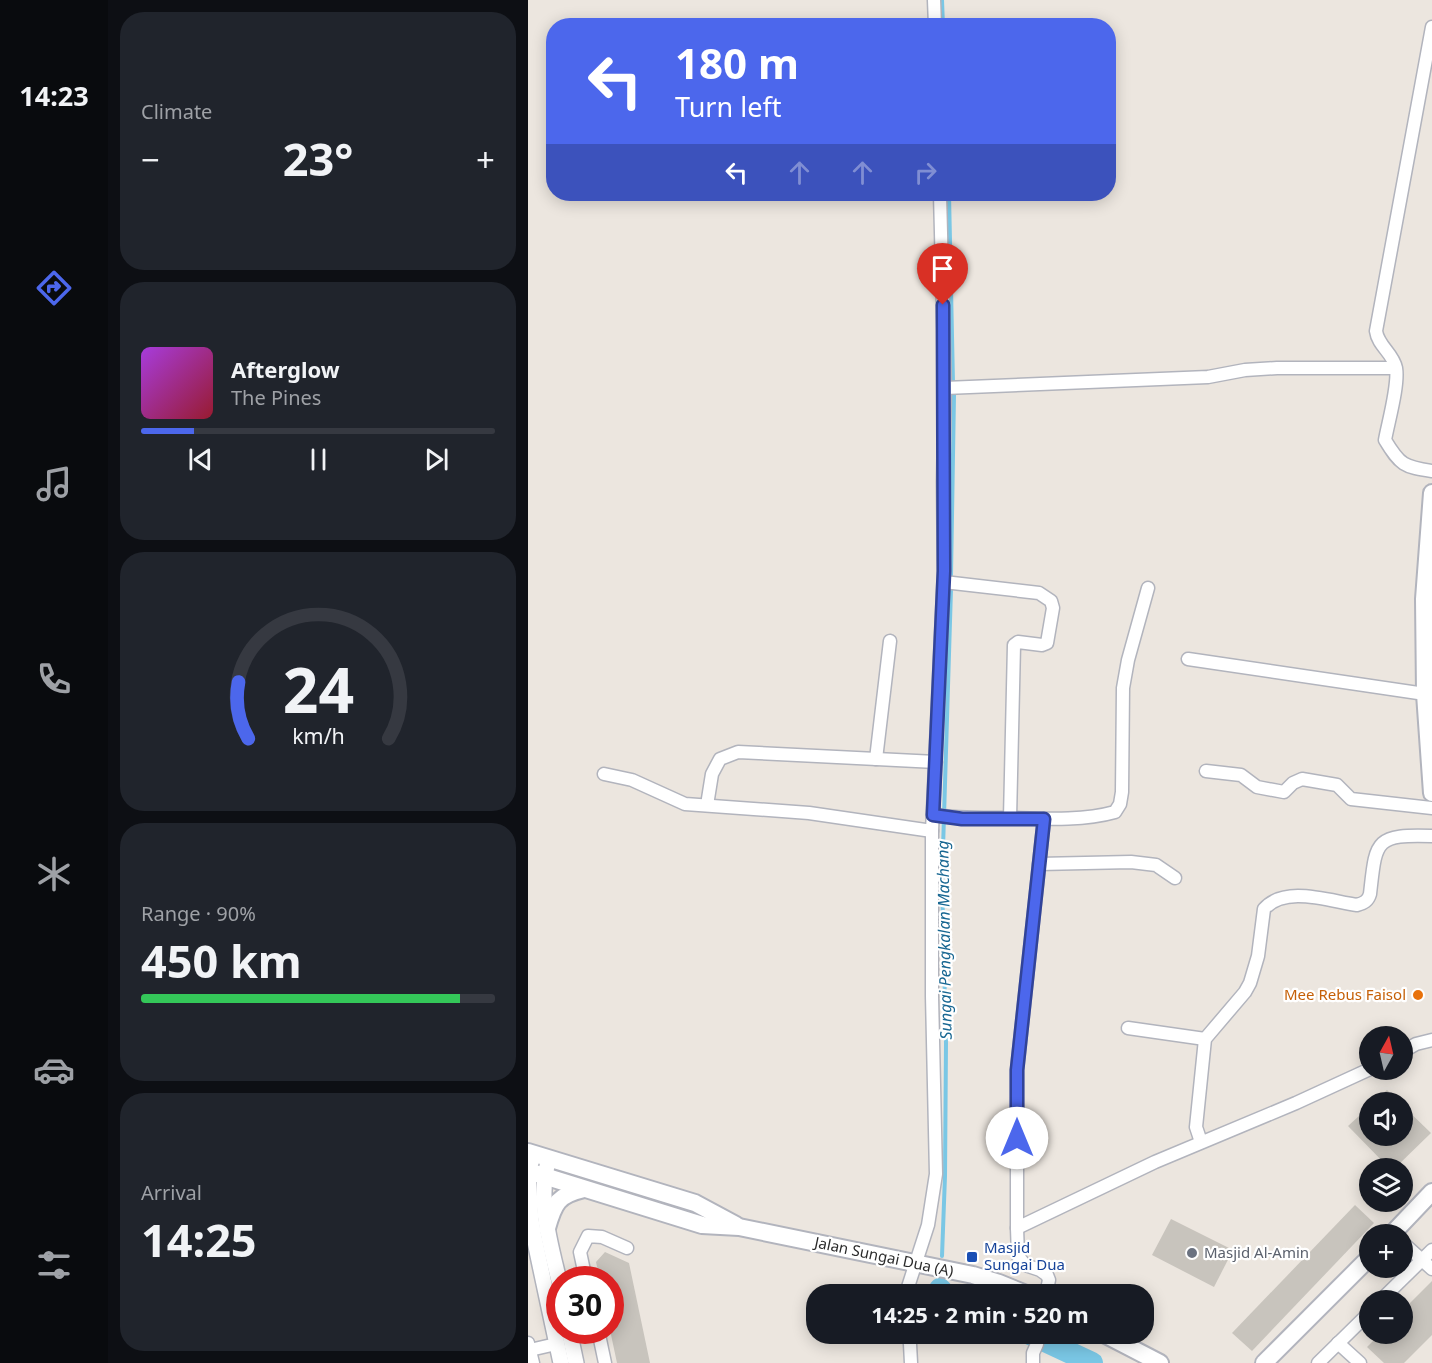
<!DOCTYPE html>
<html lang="en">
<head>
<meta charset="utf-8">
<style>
	body { margin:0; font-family:"Noto Sans",sans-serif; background:#20242c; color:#f1f3f6; height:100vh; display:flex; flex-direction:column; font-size:22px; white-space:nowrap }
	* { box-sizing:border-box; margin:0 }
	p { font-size:20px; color:#9ea1a6 }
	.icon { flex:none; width:33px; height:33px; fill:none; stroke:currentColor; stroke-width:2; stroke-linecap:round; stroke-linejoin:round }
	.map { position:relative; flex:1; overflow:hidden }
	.details { display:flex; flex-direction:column; gap:12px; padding:12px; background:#0d0f14; width:420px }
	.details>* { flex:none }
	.hud { position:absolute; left:18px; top:18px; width:570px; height:183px; border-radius:24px; box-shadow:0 3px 15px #0003; background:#4c67ec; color:#fff; overflow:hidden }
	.needle { width:39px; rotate:8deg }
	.buttons { position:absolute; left:831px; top:1026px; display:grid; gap:12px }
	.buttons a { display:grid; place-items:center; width:54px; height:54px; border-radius:50%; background:#171b24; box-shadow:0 3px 15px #0003; font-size:30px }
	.speed { position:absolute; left:18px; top:1266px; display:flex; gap:12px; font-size:30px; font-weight:700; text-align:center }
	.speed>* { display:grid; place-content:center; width:78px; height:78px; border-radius:50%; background:#171b24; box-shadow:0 3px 15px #0003; line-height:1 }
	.speed .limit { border:9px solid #d22; background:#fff; color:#111 }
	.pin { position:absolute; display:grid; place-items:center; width:51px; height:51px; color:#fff; margin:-62px -26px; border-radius:50% 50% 50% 0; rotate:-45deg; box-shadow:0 0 6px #0007 }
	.pin .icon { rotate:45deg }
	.me { position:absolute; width:66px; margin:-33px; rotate:0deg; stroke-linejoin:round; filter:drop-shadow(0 0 4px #0008) }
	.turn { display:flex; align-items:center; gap:21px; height:126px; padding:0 30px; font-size:27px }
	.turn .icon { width:78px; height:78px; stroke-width:2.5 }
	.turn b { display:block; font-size:42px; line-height:51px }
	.lanes { display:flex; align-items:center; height:57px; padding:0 30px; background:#0003; justify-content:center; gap:30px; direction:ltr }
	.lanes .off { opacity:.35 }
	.big { font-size:45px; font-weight:700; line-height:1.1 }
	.details .card { flex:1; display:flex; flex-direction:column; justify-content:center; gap:9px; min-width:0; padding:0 21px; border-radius:24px; background:#20242c }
	.details .dial { align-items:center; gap:0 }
	.dial svg { height:156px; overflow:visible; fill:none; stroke:#363941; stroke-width:7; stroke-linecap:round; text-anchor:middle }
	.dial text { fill:#f1f3f6; stroke:none }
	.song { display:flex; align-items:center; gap:18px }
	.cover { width:72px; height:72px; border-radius:9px; background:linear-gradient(135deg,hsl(280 70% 55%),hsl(350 70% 35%)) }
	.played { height:6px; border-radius:3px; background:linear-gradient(90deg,#4c67ec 15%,#363941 15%) }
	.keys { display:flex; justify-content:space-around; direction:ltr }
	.heat { display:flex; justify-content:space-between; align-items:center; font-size:33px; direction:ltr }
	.charge { height:9px; border-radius:4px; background:linear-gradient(90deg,#34c759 90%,#363941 0) }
	.trip { position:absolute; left:278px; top:1284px; width:348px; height:60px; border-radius:24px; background:#171b24; box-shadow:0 3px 15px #0003; font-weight:700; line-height:60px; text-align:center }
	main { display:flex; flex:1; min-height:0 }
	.menu { display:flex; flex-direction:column; width:108px; justify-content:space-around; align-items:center; background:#090b0e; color:#9ea1a6 }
	.menu .icon { width:42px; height:42px }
	.menu .on { color:#4c67ec }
	.menu b { font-size:27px; color:#f1f3f6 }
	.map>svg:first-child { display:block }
</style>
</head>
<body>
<main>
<nav class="menu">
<b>14:23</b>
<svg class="icon on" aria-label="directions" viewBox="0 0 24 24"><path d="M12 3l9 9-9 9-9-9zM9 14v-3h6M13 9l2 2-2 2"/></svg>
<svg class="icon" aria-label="music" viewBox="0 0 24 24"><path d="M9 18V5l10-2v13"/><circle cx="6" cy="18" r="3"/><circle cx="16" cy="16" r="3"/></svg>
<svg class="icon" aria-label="phone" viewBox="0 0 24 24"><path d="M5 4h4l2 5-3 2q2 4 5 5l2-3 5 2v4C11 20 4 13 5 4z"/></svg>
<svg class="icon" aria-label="climate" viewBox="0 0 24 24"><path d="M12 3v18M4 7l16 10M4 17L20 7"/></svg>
<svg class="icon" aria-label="car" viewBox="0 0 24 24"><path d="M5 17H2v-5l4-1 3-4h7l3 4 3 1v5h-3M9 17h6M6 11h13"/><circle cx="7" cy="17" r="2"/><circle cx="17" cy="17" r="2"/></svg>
<svg class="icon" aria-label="filters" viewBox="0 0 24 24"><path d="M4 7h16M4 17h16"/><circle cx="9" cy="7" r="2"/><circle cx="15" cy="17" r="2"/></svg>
</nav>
<section class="details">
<div class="card"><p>Climate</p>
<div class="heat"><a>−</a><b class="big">23°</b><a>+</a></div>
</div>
<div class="card">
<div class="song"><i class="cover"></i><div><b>Afterglow</b><p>The Pines</p></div></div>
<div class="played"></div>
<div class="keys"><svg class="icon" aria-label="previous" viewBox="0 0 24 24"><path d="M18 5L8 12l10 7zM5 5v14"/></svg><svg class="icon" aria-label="pause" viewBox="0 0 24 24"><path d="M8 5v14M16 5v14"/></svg><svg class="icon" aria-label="next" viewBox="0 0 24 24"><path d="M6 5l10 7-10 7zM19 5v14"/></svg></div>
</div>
<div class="card dial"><svg viewBox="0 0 100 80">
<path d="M14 69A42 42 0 1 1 86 69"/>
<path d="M14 69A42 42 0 0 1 9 40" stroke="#4c67ec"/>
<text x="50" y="56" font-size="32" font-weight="700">24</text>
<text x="50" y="72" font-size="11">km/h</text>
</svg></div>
<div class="card"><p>Range · 90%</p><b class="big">450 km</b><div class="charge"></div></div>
<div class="card"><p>Arrival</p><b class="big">14:25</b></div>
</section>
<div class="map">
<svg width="904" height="1363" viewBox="0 0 904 1363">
	<rect width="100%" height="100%" fill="#ece6df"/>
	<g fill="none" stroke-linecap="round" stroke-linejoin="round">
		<g stroke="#7ac7e5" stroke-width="4">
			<path d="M414,0L415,26"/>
			<path d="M421,194L425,383"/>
			<path d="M423,576L426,395"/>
			<path d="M414,1256L417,1176L418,1043L414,881L423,589"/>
		</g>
		<g stroke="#7ac7e5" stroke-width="22">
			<path d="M412,1289L417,1294"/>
			<path d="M502,1334L564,1363"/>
		</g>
	</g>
	<g fill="#c8c4bd">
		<path d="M859,1090L871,1102H846Z"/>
		<path d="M874,1105L903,1133L867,1168H861L820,1126L842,1106V1136H874Z"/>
		<path d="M827,1205L846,1223L724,1351L704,1333Z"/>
		<path d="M643,1219L705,1250L686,1287L624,1255Z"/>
		<path d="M77,1252L101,1263L122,1363H89L82,1330V1280H72L68,1262Z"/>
		<path d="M904,1281V1335L876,1363H856L839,1347L852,1334H874V1311Z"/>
	</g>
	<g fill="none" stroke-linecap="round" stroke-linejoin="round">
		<defs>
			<g id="minor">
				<path d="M406,0L407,26"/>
				<path d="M904,27L848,331C850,346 865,353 868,368C871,385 860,423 857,440C872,465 876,467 904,471"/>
				<path d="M417,388L680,377L717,370L749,368H867"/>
				<path d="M416,582L511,593L523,601L525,608L519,643L514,645L490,642L486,645L482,818"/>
				<path d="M660,659L897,694"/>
				<path d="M348,759L362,641"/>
				<path d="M678,771L713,775L729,787L756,792L765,783L774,779L809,785L823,799L904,808"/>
				<path d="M76,774L104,780L157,804L281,813L404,831"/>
				<path d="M179,805L184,774L192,759L210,752L408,762"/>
				<path d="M405,815C432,819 458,818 485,818C518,819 555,821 587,812L592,804L594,792L595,688L600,660L620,588"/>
				<path d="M516,819L489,1070V1228L490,1256L497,1265L512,1270L519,1275L521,1280L518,1294"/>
				<path d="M511,864L603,862L628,865L647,878"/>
				<path d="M600,1028L677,1039"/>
				<path d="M874,1052L888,1044L904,1040"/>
				<path d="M673,1142L668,1127L677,1039L717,992L722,983L730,956L736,909C757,885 801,901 829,905C836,903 840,901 842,894C848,841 846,834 904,836"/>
				<path d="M489,1228L627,1162L768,1103L842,1069"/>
				<path d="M874,1242L904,1269"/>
				<path d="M58,1280L52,1252L60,1236L74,1237L99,1248"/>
				<path d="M380,1294V1287L400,1225L408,1174L404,996V831L416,571L415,482L417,388L412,194"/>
				<path d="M853,1300L904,1250"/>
				<path d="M70,1330L77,1363"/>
				<path d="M380,1334L382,1344L383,1363"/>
				<path d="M0,1343L5,1363"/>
				<path d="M810,1343L832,1363"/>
				<path d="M2,1350L28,1344"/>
				<path d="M505,1363V1353L509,1344"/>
				<path d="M790,1363L842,1312"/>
			</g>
			<g id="tertiary">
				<path d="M6,1154L0,1171L3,1223L33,1363"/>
				<path d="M21,1159C8,1199 23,1246 32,1285"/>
				<path d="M41,1330L48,1363"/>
			</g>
			<g id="secondary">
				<path d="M904,493L896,599L897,694L904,793"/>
				<path d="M0,1152L167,1203L208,1225"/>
				<path d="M0,1171L174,1225L211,1227L445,1275L471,1283L498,1294"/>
				<path d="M0,1213L3,1223"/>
				<path d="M19,1228C26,1203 30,1195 56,1189"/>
				<path d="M864,1234L904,1192"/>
				<path d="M576,1334L632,1363"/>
				<path d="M736,1363L842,1257"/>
			</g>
		</defs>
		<use href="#minor" stroke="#b2b4bd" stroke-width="15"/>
		<use href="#tertiary" stroke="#b2b4bd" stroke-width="18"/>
		<use href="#secondary" stroke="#b2b4bd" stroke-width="20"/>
		<use href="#minor" stroke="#fff" stroke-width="12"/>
		<use href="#tertiary" stroke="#fff" stroke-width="15"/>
		<use href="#secondary" stroke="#fff" stroke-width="16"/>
	</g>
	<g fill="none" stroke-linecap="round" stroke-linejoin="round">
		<defs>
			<path id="route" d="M415,305L416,571L405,815L434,819H516L489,1070V1138"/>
		</defs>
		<use href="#route" stroke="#314399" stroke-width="15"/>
		<use href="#route" stroke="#4c67ec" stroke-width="10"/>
	</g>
	<circle fill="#e8710a" stroke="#fff" stroke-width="2" cx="890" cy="995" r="6"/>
	<circle fill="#6b7280" stroke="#fff" stroke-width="2" cx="664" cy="1253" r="6"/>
	<rect fill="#1a4fb4" stroke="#fff" stroke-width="2" x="438" y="1251" width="12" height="12" rx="3"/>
	<g text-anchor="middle" stroke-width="4.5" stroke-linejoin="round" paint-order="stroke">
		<g font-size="15" fill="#c56008" stroke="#fff" text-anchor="end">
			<text x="878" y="1000">Mee Rebus Faisol</text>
		</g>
		<g font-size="15" fill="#164399" stroke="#fff" text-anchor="start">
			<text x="456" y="1253">Masjid<tspan x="456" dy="17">Sungai Dua</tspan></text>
		</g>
		<g font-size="15" fill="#5b616d" stroke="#fff" text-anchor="start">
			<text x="676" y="1258">Masjid Al-Amin</text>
		</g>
		<g font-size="15" fill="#2b2b2b" stroke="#fff">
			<text transform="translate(356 1257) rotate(12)" y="5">Jalan Sungai Dua (A)</text>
		</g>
		<g font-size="16" font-style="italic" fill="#186792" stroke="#fff">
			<text transform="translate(416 940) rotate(-91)" y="6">Sungai Pengkalan Machang</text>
		</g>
	</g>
</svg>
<div class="buttons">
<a><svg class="needle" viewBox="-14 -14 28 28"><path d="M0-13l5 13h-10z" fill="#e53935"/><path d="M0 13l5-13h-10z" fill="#9ea1a6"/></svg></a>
<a><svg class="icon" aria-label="sound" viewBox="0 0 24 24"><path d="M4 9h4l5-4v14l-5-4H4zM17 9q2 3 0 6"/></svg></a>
<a><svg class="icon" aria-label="layers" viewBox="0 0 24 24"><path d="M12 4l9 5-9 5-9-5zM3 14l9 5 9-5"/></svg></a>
<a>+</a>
<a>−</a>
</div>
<div class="speed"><div class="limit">30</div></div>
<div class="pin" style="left:415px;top:305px;background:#d93025"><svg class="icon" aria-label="arrive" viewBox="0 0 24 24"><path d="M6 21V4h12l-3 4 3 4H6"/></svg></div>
<svg class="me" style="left:489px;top:1138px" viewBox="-20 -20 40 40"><circle r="19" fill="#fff"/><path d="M0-13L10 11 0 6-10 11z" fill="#4c67ec"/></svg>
<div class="trip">14:25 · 2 min · 520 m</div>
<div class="hud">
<div class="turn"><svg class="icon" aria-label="left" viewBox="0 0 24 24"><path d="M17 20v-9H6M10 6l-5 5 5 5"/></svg><div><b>180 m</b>Turn left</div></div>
<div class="lanes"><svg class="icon" aria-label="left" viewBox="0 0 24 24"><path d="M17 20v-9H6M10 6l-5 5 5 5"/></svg><svg class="icon off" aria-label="ahead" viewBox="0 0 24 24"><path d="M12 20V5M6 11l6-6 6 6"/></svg><svg class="icon off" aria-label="ahead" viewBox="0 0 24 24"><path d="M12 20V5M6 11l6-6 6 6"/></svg><svg class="icon off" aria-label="right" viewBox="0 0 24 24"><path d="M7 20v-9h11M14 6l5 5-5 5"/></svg></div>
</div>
</div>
</main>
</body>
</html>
